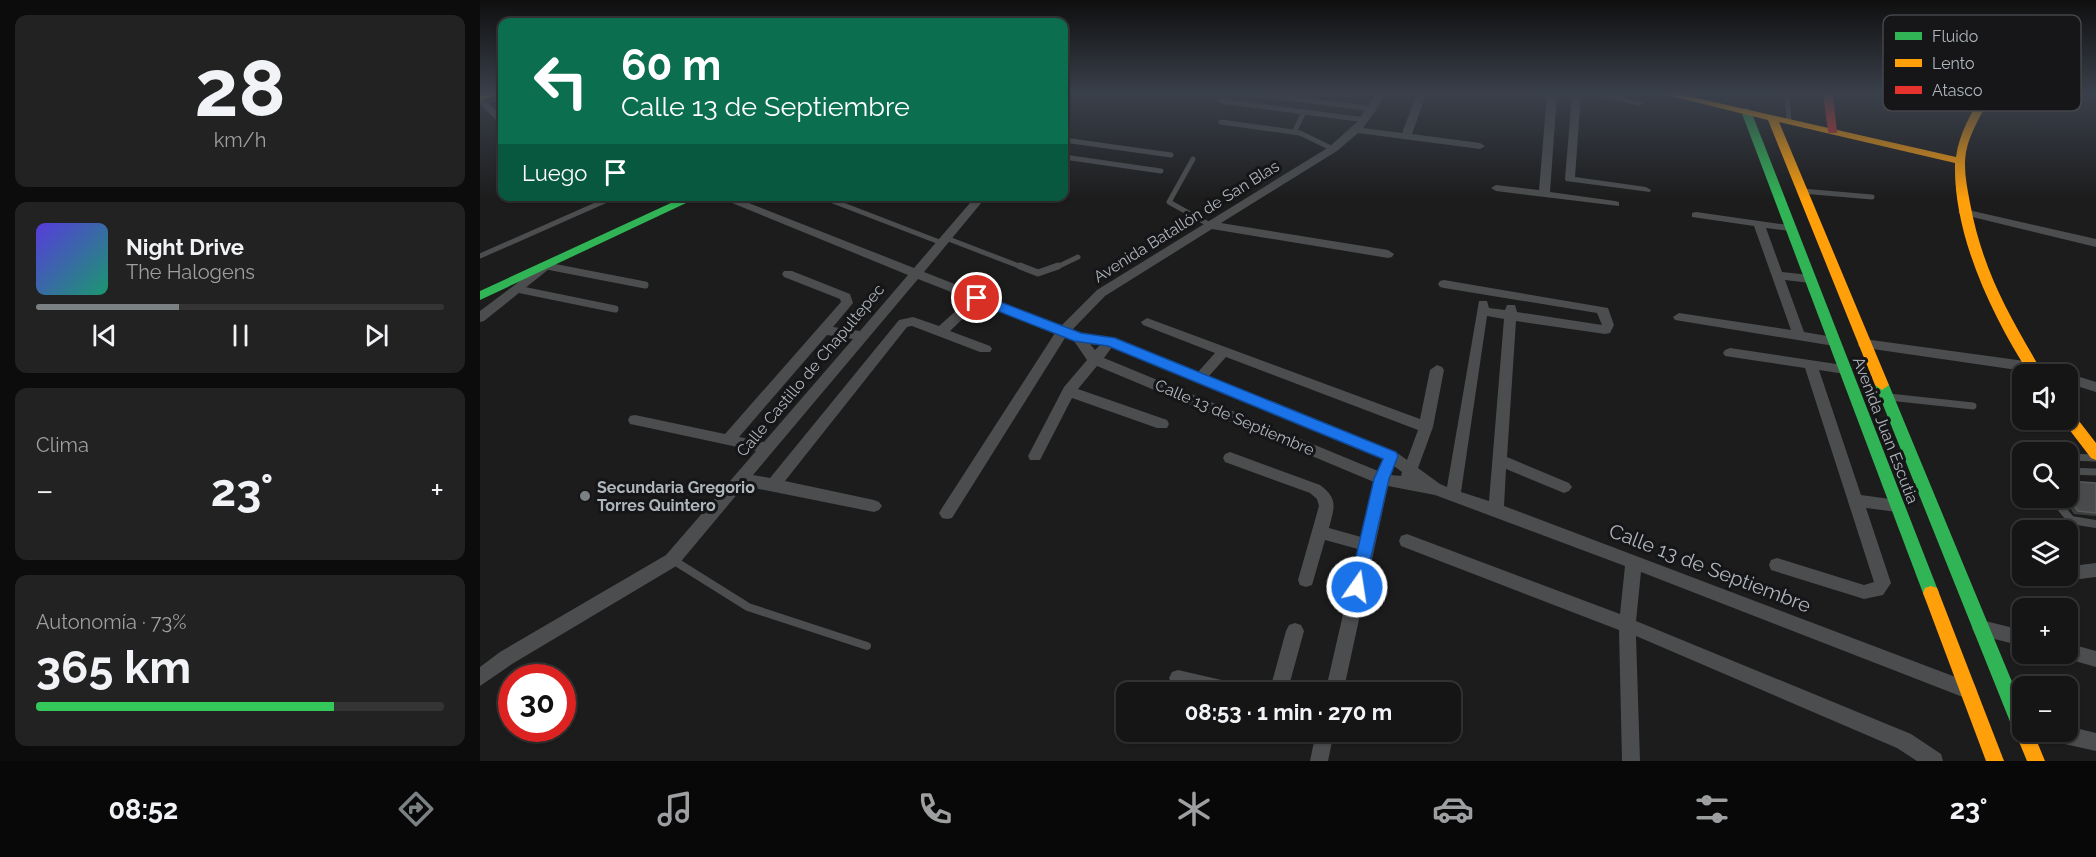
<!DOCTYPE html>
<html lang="es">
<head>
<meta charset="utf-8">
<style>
	body { margin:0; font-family:Raleway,sans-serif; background:#222; color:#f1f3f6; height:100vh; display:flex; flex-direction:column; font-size:22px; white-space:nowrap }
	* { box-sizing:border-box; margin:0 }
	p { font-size:20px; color:#9d9fa0 }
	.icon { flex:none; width:33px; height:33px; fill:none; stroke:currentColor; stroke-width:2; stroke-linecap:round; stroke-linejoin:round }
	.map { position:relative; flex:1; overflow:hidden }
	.side { display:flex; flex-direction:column; gap:15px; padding:15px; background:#0c0c0c; width:480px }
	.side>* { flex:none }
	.banner { position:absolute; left:18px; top:18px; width:570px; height:183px; border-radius:12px; box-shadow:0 2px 4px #0004,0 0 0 2px #343434; background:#0b6e4f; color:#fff; overflow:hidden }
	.buttons { position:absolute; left:1532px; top:364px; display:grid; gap:12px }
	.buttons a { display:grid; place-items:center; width:66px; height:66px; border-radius:12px; background:#151515; box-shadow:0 2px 4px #0004,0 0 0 2px #343434; font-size:30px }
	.speed { position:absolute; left:18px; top:664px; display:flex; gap:12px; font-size:30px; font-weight:700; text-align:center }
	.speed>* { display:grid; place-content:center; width:78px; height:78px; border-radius:50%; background:#151515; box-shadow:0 2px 4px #0004,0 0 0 2px #343434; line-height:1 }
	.speed .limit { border:9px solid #d22; background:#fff; color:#111 }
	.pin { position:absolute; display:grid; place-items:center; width:51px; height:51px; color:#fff; margin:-26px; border:3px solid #fff; border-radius:50%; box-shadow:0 2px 6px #0007 }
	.me { position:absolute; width:66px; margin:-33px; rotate:13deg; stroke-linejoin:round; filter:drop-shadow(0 0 4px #0008) }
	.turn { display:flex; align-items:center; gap:21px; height:126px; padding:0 24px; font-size:27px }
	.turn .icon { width:78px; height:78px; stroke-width:2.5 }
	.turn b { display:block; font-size:42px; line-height:51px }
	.then { display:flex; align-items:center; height:57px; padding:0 24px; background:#0003; gap:12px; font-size:22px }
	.big { font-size:45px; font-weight:700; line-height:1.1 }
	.side .tile { flex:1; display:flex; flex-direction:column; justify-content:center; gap:9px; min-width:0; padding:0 21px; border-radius:12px; background:#222 }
	.side .dial { align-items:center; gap:0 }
	.dial b { font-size:78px; line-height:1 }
	.song { display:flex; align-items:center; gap:18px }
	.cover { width:72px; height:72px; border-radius:9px; background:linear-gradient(135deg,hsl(250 70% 55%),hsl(160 70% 35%)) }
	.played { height:6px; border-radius:3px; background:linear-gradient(90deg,#7b8083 35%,#343434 35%) }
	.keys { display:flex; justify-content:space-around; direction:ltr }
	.heat { display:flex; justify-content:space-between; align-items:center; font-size:33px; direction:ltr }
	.charge { height:9px; border-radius:4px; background:linear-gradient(90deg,#34c759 73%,#343434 0) }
	.trip { position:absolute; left:636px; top:682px; width:345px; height:60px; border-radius:12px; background:#151515; box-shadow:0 2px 4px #0004,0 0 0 2px #343434; font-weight:700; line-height:60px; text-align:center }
	.dock { display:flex; height:96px; justify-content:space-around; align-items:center; background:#080808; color:#9d9fa0 }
	.dock .icon { width:42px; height:42px }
	.dock .active { color:#7b8083 }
	.dock b { font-size:27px; color:#f1f3f6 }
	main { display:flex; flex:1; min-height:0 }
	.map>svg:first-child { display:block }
</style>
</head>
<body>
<main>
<section class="side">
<div class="tile dial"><b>28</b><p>km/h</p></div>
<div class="tile">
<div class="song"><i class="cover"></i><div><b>Night Drive</b><p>The Halogens</p></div></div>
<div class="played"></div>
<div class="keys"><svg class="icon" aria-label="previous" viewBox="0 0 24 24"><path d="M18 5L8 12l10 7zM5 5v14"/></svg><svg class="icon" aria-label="pause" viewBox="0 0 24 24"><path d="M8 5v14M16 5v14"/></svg><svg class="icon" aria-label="next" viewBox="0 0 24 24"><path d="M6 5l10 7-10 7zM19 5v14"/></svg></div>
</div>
<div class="tile"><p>Clima</p>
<div class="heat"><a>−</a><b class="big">23°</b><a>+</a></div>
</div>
<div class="tile"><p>Autonomía · 73%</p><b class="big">365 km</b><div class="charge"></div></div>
</section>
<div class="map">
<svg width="1616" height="761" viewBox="0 0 1616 761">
	<rect width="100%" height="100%" fill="#1c1c1c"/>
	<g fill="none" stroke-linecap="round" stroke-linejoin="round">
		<g stroke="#4b4d4e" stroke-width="5">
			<path d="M774,94L894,109"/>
			<path d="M1307,94L1309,121"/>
			<path d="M741,101L885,120"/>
			<path d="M741,122L820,133L853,149"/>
			<path d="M814,132L824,112"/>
			<path d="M584,140L691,155"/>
			<path d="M584,157L681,171"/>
			<path d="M713,159L689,202L730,225"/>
			<path d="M1322,191L1392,197"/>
			<path d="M345,198L462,243"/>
			<path d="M466,238L544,268"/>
			<path d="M0,256L136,196"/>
			<path d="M65,266L75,268"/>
			<path d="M575,268L598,257"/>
		</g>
		<g stroke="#4b4d4e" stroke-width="7">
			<path d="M67,266L165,285"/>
			<path d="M540,266L558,273L578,266"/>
			<path d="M37,289L135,309"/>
			<path d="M1409,397L1493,406"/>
			<path d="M1543,451L1560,453"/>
			<path d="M1587,457L1616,458"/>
			<path d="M1587,471L1616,472"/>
		</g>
		<g stroke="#4b4d4e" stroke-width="8">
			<path d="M1573,498L1591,520L1616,524"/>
			<path d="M193,560L268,607L387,646"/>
		</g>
		<g fill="#4b4d4e" fill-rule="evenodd">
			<path d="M584,94H592L584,101Z"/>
			<path d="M896,94H905L896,110L883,128L922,133L937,94H946L932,134L1000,143L1005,146L1000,149L878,133L857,151L741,223L908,250L914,254L912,257L908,258L732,229L625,296L592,330L601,334L635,338L718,372L735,353L663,325L661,322L667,318L940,419L950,370L957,365L962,367L964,370L953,427L938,468L960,484L967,487L999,301H1007L1009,308L1025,310L1027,305H1035L1037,312L1122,325L1117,313L964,288L960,287L958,284L960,281L964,280L1128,308L1134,325L1130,333L1125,334L1036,321L1027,457L1089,483L1092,487L1089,491L1084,493L1026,469L1024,506L1494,684L1497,690L1494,696L1488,699L1161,572L1156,621L1431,734L1461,754L1463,761H1437L1417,748L1156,636L1160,761H1142L1139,630L921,546L919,541L921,536L927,534L1140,614L1145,566L955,495L908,486L863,693H845L878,549L845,540L832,585L826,587L820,585L818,580L839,506L837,499L830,493L745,462L743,458L745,454L750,452L840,485C859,499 854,508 849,528L881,537L894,482L617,366L598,389L687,420L689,424L687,428H677L592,398L560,460H550L548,456L584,387L607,360L594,341L585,338L472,518L467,519L462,518L459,513L462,508L575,333L499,303L470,331L510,346L512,349L510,352H500L432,326L427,327L305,481L394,500L399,502L402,506L399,510L394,512L264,486L198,565L32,664L0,686V667L20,652L186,555L276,451L155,425L150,424L148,420L150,416L155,415L245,434L361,302L360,299L304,277L302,274L304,271H312L370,294L373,303L353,327L380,331L428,275L235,196H251L434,268L496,196H507L444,272L581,326L617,290L849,147L877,122ZM438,279L489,299L459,326L433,317L419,320L290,478L273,475ZM1007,316L1024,319L1009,501L981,492ZM347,335L373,339L284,442L259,437ZM610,344L620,345L615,350ZM632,347L903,459L898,471L624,358ZM746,357L938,430L927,460L916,452L729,376ZM914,466L922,472L921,476L911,475Z"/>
			<path d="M1067,94H1077L1070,192L1135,201L1139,202V206L1016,191L1011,188L1016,185L1059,190Z"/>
			<path d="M1092,94H1101L1095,177L1166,187L1171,190L1170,192L1086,181L1085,179Z"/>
			<path d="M1111,94H1128L1164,103L1159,106Z"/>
			<path d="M0,96L22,116V124L19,123L0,104Z"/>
			<path d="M1484,209L1616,239V247L1480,214L1478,212Z"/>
			<path d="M1216,212L1315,226V230L1311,231L1286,228L1302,272L1330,275L1336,279L1330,283L1305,280L1324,332L1359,338L1360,341L1359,344L1354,346L1195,320L1193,317L1199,313L1311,330L1274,226L1212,217V213Z"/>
			<path d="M65,262L69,263L71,266L69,269L4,321L0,322V311Z"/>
			<path d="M1384,339L1552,362L1582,372L1583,374L1587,373L1616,382V392L1587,383V375H1562L1551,372L1379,347L1378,344L1379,341Z"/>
			<path d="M1250,348L1370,366L1372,369L1370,372L1365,374L1339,370L1381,495L1417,500L1422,502L1425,506L1422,510L1417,512L1386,508L1411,583L1403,595L1384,599L1291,570L1289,565L1291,560L1297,558L1384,585L1394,582L1325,368L1245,356L1243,353L1245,350Z"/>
			<path d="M1587,563L1600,565L1616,563V577L1600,579L1584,576H1587Z"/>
			<path d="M1501,620L1542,630V646L1495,634L1492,628L1495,622Z"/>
			<path d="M815,623L821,625L824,631L807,693H789L806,631L809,625Z"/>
			<path d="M1587,643L1616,651V667L1581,657L1580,654H1587Z"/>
			<path d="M698,670L759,684L765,687L768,693C742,693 717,694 692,684L689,678L692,672Z"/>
			<path d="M1587,726L1616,733V751L1571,741L1564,739L1562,732H1587Z"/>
			<path d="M836,732H854L848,761H830Z"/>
		</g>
		<g fill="#30b455" fill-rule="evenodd">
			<path d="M1266,108L1271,111L1459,593L1457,598L1451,600L1445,598L1443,593L1261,111Z"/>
			<path d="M206,196H221L0,300V291Z"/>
			<path d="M1402,380L1409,385L1542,706V732H1550L1542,737L1535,734L1395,385Z"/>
		</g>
		<g fill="#ff9f0a" fill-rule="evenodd">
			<path d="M0,94H19L0,100Z"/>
			<path d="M1183,94H1199L1476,157C1479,134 1491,113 1503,94H1511C1503,113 1490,131 1486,152C1483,169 1487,186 1490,203C1503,272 1529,315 1564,375H1550C1512,316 1473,235 1475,163L1299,122L1409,385L1402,390L1395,385L1288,120Z"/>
			<path d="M1587,411L1592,412L1616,443V460L1611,458L1582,420H1587Z"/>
			<path d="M1451,586L1457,588L1459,593L1524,761H1506L1443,593L1445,588Z"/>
			<path d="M1542,724V732H1553L1565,761H1547L1535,732L1537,725Z"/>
		</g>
		<path fill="#e5322d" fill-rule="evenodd" d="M1343,94H1353L1357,133H1349L1348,131Z"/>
	</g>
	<path fill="#3c3d3d" d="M1587,481L1616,483V516L1594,514L1583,498H1587Z"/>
	<path fill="#484a4b" stroke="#585b5c" stroke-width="1.5" d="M1587,481L1616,483V513L1598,511L1587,496Z"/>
	<linearGradient id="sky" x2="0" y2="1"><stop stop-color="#0f0f0f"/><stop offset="0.47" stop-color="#3a404b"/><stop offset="1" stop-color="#3a404b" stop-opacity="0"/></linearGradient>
	<rect width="1616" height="200" fill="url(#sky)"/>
	<path fill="#1a73e8" stroke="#114b97" stroke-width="1.5" d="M497,293L601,333L635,338L916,452L918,456L909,479L883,592L877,595L871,592L869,587L894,479L903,459L628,346L594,341L492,301L490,298Z"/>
	<circle fill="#7b8083" stroke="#161618" stroke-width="2" cx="105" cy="496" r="6"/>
	<g text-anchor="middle" stroke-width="6" stroke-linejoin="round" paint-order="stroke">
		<g font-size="16" fill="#aeb6bb" stroke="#161618">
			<text transform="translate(706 221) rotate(-32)" y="6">Avenida Batallón de San Blas</text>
			<text transform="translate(330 370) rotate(-50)" y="6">Calle Castillo de Chapultepec</text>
			<text transform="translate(755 417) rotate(23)" y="6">Calle 13 de Septiembre</text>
			<text transform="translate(1406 430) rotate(69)" y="6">Avenida Juan Escutia</text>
		</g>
		<g font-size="16" font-weight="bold" fill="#aeb6bb" stroke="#161618" text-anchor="start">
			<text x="117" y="493">Secundaria Gregorio<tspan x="117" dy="18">Torres Quintero</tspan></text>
		</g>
		<g font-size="20" fill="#aeb6bb" stroke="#161618">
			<text transform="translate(1230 568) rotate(21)" y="7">Calle 13 de Septiembre</text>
		</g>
	</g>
	<rect x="1403" y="15" width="198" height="96" rx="9" fill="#161618" stroke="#444649" stroke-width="1.5"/>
	<rect x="1415" y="32" width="27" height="8" fill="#30b455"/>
	<rect x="1415" y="59" width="27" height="8" fill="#ff9f0a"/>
	<rect x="1415" y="86" width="27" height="8" fill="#e5322d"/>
	<g font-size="16" fill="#aeb6bb">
		<text x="1452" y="42">Fluido</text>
		<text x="1452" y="69">Lento</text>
		<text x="1452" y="96">Atasco</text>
	</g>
</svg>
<div class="buttons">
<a><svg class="icon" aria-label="sound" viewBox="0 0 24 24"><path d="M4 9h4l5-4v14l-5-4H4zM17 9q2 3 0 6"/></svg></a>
<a><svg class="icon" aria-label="search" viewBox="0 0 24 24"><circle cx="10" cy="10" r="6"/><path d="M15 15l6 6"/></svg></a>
<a><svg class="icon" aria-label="layers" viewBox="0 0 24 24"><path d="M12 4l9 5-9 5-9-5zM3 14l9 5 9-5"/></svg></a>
<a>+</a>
<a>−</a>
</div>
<div class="speed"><div class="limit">30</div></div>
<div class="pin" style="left:497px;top:298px;background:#d93025"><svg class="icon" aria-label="arrive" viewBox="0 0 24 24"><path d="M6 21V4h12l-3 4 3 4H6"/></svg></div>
<svg class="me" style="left:877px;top:587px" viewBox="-20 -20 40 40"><circle r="17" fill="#1a73e8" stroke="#fff" stroke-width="3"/><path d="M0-11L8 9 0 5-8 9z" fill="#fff"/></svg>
<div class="trip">08:53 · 1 min · 270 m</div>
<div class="banner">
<div class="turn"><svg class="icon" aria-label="left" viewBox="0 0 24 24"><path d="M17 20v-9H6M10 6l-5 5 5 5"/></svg><div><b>60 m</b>Calle 13 de Septiembre</div></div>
<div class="then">Luego<svg class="icon" aria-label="arrive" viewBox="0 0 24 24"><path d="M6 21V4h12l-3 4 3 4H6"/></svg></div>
</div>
</div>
</main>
<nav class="dock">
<b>08:52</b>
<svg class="icon active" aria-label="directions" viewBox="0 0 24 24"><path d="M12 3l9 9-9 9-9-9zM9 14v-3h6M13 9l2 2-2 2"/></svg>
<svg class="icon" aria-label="music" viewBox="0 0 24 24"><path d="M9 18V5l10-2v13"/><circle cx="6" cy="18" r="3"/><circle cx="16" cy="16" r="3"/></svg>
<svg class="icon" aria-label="phone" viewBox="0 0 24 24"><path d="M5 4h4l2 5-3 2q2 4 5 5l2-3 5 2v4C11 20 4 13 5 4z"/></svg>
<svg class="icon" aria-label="climate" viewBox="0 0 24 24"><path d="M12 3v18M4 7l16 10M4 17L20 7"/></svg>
<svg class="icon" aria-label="car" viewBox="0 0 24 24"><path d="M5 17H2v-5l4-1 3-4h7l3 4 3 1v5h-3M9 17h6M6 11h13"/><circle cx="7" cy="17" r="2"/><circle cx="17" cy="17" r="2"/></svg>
<svg class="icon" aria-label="filters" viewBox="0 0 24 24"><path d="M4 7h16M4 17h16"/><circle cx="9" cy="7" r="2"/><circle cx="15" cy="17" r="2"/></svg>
<b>23°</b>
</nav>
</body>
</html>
